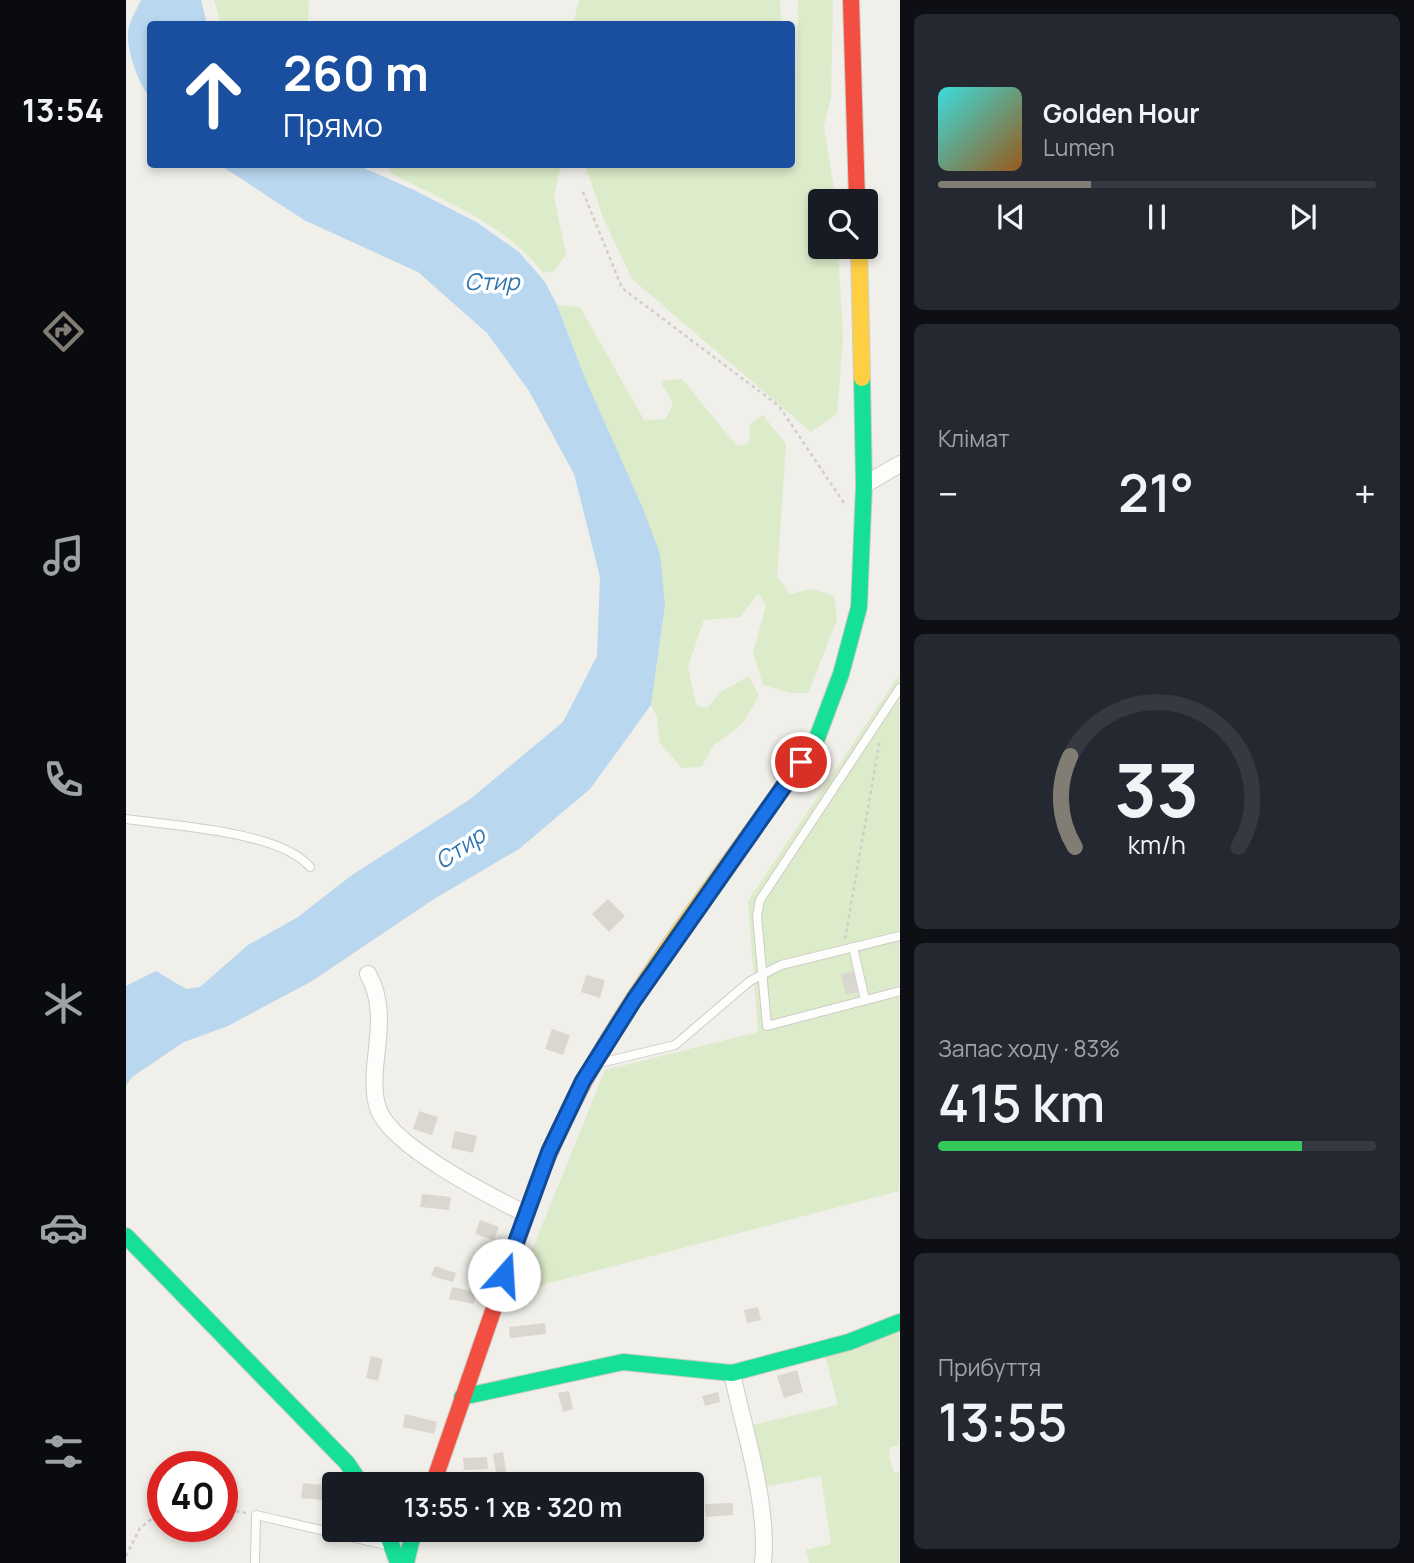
<!DOCTYPE html>
<html lang="uk">
<head>
<meta charset="utf-8">
<style>
	body { margin:0; font-family:Manrope,sans-serif; background:#242831; color:#f1f3f6; height:100vh; display:flex; flex-direction:column; font-size:26px; white-space:nowrap }
	* { box-sizing:border-box; margin:0 }
	p { font-size:23px; color:#9ea1a6 }
	.icon { flex:none; width:38px; height:38px; fill:none; stroke:currentColor; stroke-width:2; stroke-linecap:round; stroke-linejoin:round }
	.map { position:relative; flex:1; overflow:hidden }
	.side { display:flex; flex-direction:column; gap:14px; padding:14px; background:#0d0f14; width:514px }
	.side>* { flex:none }
	.guide { position:absolute; left:21px; top:21px; width:648px; height:147px; border-radius:7px; box-shadow:0 4px 10px #0003; background:#1a4fa0; color:#fff; overflow:hidden }
	.fabs { position:absolute; left:682px; top:189px; display:grid; gap:14px }
	.fabs a { display:grid; place-items:center; width:70px; height:70px; border-radius:7px; background:#171b24; box-shadow:0 4px 10px #0003; font-size:35px }
	.speed { position:absolute; left:21px; top:1451px; display:flex; gap:14px; font-size:35px; font-weight:700; text-align:center }
	.speed>* { display:grid; place-content:center; width:91px; height:91px; border-radius:50%; background:#171b24; box-shadow:0 4px 10px #0003; line-height:1 }
	.speed .limit { border:10px solid #d22; background:#fff; color:#111 }
	.pin { position:absolute; display:grid; place-items:center; width:60px; height:60px; color:#fff; margin:-30px; border:4px solid #fff; border-radius:50%; box-shadow:0 2px 7px #0007 }
	.me { position:absolute; width:77px; margin:-38px; rotate:19deg; stroke-linejoin:round; filter:drop-shadow(0 0 5px #0008) }
	.turn { display:flex; align-items:center; gap:24px; height:147px; padding:0 21px; font-size:32px }
	.turn .icon { width:91px; height:91px; stroke-width:2.5 }
	.turn b { display:block; font-size:49px; line-height:60px }
	.big { font-size:52px; font-weight:600; line-height:1.1 }
	.side .tile { flex:1; display:flex; flex-direction:column; justify-content:center; gap:10px; min-width:0; padding:0 24px; border-radius:10px; background:#242831 }
	.side .dial { align-items:center; gap:0 }
	.dial svg { height:182px; overflow:visible; fill:none; stroke:#363941; stroke-width:7; stroke-linecap:round; text-anchor:middle }
	.dial text { fill:#f1f3f6; stroke:none }
	.song { display:flex; align-items:center; gap:21px }
	.cover { width:84px; height:84px; border-radius:10px; background:linear-gradient(135deg,hsl(180 70% 55%),hsl(30 70% 35%)) }
	.played { height:7px; border-radius:4px; background:linear-gradient(90deg,#827d74 35%,#363941 35%) }
	.keys { display:flex; justify-content:space-around; direction:ltr }
	.heat { display:flex; justify-content:space-between; align-items:center; font-size:38px; direction:ltr }
	.charge { height:10px; border-radius:5px; background:linear-gradient(90deg,#34c759 83%,#363941 0) }
	.trip { position:absolute; left:196px; top:1472px; width:382px; height:70px; border-radius:7px; background:#171b24; box-shadow:0 4px 10px #0003; font-weight:600; line-height:70px; text-align:center }
	main { display:flex; flex:1; min-height:0 }
	.tab-bar { display:flex; flex-direction:column; width:126px; justify-content:space-around; align-items:center; background:#090b0e; color:#9ea1a6 }
	.tab-bar .icon { width:49px; height:49px }
	.tab-bar .active { color:#827d74 }
	.tab-bar b { font-size:32px; color:#f1f3f6 }
	.map>svg:first-child { display:block }
</style>
</head>
<body>
<main>
<nav class="tab-bar">
<b>13:54</b>
<svg class="icon active" aria-label="directions" viewBox="0 0 24 24"><path d="M12 3l9 9-9 9-9-9zM9 14v-3h6M13 9l2 2-2 2"/></svg>
<svg class="icon" aria-label="music" viewBox="0 0 24 24"><path d="M9 18V5l10-2v13"/><circle cx="6" cy="18" r="3"/><circle cx="16" cy="16" r="3"/></svg>
<svg class="icon" aria-label="phone" viewBox="0 0 24 24"><path d="M5 4h4l2 5-3 2q2 4 5 5l2-3 5 2v4C11 20 4 13 5 4z"/></svg>
<svg class="icon" aria-label="climate" viewBox="0 0 24 24"><path d="M12 3v18M4 7l16 10M4 17L20 7"/></svg>
<svg class="icon" aria-label="car" viewBox="0 0 24 24"><path d="M5 17H2v-5l4-1 3-4h7l3 4 3 1v5h-3M9 17h6M6 11h13"/><circle cx="7" cy="17" r="2"/><circle cx="17" cy="17" r="2"/></svg>
<svg class="icon" aria-label="filters" viewBox="0 0 24 24"><path d="M4 7h16M4 17h16"/><circle cx="9" cy="7" r="2"/><circle cx="15" cy="17" r="2"/></svg>
</nav>
<div class="map">
<svg width="774" height="1563" viewBox="0 0 774 1563">
	<rect width="100%" height="100%" fill="#f0efe9"/>
	<g fill="#dcebc9">
		<path d="M88,0H183L182,24H95Z"/>
		<path d="M453,0H654L655,24H447Z"/>
		<path d="M672,0H707L705,97L698,126L710,201H695V247H712L717,338L711,414L685,432L506,279L478,220L459,165L660,164L670,167Z"/>
		<path d="M266,165H435L428,197L440,255L428,271L417,273C380,224 318,201 266,174L263,170Z"/>
		<path d="M431,305L454,307L518,420L540,419L547,403L534,381L556,379L611,446L623,443L624,424L637,415L660,444L651,577L664,594L686,589L708,596L711,620L682,693H664L637,685L627,653L640,605L632,594L614,617L578,620L562,667L570,705L581,708L595,692L623,676L633,696L616,724L588,745L575,767L556,768L533,742L531,717L525,705L539,605L516,506L459,378Z"/>
		<path d="M773,675V1191L389,1292L479,1070L632,1032L622,901Z"/>
		<path d="M773,1328V1445L764,1447L763,1457L768,1473L773,1472V1563H683L680,1550L705,1544L695,1476L638,1487L626,1425L712,1405L699,1356Z"/>
	</g>
	<g fill="#b9d7ef">
		<path d="M15,0H75L81,24H24V97C12,84 1,51 2,32C3,22 11,9 15,0Z"/>
		<path d="M94,165H231L290,191L352,223L393,252L419,282L431,305L459,378L516,506L534,554L539,605L525,705L464,789L393,849L308,899L186,981L102,1026L58,1042L6,1077L0,1086V986L30,971L60,989L74,987L122,945L172,917L226,875L343,800L437,722L471,656L474,577L448,474L403,391L361,333L292,272L178,220Z"/>
	</g>
	<g fill="#dad7d1">
		<path d="M482,899L499,916L483,932L466,914Z"/>
		<path d="M728,971L733,992L720,995L715,974Z"/>
		<path d="M460,975L479,980L474,998L455,992Z"/>
		<path d="M426,1029L444,1035L437,1055L419,1049Z"/>
		<path d="M293,1111L312,1117L306,1135L287,1129Z"/>
		<path d="M329,1131L351,1136L347,1153L325,1148Z"/>
		<path d="M296,1194L325,1197L323,1210L294,1207Z"/>
		<path d="M354,1220L373,1227L368,1240L349,1234Z"/>
		<path d="M309,1266L330,1273L327,1282L305,1276Z"/>
		<path d="M326,1287L350,1292L348,1304L323,1299Z"/>
		<path d="M632,1307L635,1320L621,1323L618,1310Z"/>
		<path d="M419,1323L420,1334L384,1338L383,1327Z"/>
		<path d="M245,1356L257,1359L252,1381L240,1378Z"/>
		<path d="M671,1370L677,1392L658,1398L651,1376Z"/>
		<path d="M443,1391L447,1409L437,1412L432,1393Z"/>
		<path d="M592,1392L594,1402L579,1406L576,1396Z"/>
		<path d="M279,1414L311,1422L308,1434L277,1427Z"/>
		<path d="M377,1452L381,1477L371,1479L367,1454Z"/>
		<path d="M361,1457L362,1469L338,1470L337,1458Z"/>
		<path d="M177,1483L197,1485L196,1500L175,1498Z"/>
		<path d="M607,1503V1515L580,1517L579,1504Z"/>
	</g>
	<g fill="none" stroke-linecap="round" stroke-linejoin="round">
		<defs>
			<g id="lane">
				<path d="M774,688L634,900L631,916L641,1026L774,991"/>
				<path d="M0,819C48,826 153,831 184,867"/>
				<path d="M727,947L739,1000"/>
				<path d="M474,1063L549,1045L624,981L655,965L774,936"/>
				<path d="M129,1563L130,1515L264,1546"/>
			</g>
			<g id="street">
				<path d="M738,485L774,464"/>
				<path d="M242,974C259,1004 252,1036 249,1068C248,1081 248,1099 253,1111C269,1148 364,1196 400,1214"/>
				<path d="M606,1373C618,1431 643,1504 637,1563"/>
			</g>
			<g id="fast">
				<path d="M670,769L690,741L715,674L733,607L738,485L736,378"/>
				<path d="M0,1236L221,1463L235,1484"/>
				<path d="M336,1397L497,1362L606,1373L723,1342L774,1322"/>
				<path d="M260,1530L272,1563"/>
				<path d="M280,1563L288,1530"/>
			</g>
			<g id="slow">
				<path d="M733,247L736,378"/>
				<path d="M411,1184C468,1032 577,902 670,769"/>
			</g>
			<g id="jam">
				<path d="M725,0L731,201"/>
				<path d="M307,1484L411,1184"/>
			</g>
		</defs>
		<use href="#lane" stroke="#ceccc6" stroke-width="10"/>
		<use href="#street" stroke="#ceccc6" stroke-width="18"/>
		<use href="#fast" stroke="#d0ccc0" stroke-width="18"/>
		<use href="#slow" stroke="#d0ccc0" stroke-width="18"/>
		<use href="#jam" stroke="#d0ccc0" stroke-width="18"/>
		<g stroke="#d1ceca" stroke-width="2.5" stroke-dasharray="3.5 3.5" stroke-linecap="butt">
			<path d="M457,192L496,288L653,406L720,506"/>
			<path d="M719,939L754,739"/>
			<path d="M96,1509L120,1513"/>
			<path d="M0,1556L14,1528L37,1510"/>
		</g>
		<use href="#lane" stroke="#fdfdfc" stroke-width="8"/>
		<use href="#street" stroke="#fdfdfc" stroke-width="16"/>
		<use href="#fast" stroke="#16e098" stroke-width="16"/>
		<use href="#slow" stroke="#ffcf43" stroke-width="16"/>
		<use href="#jam" stroke="#f24e42" stroke-width="16"/>
	</g>
	<g fill="none" stroke-linecap="round" stroke-linejoin="round">
		<defs>
			<path id="route" d="M378,1275L423,1152L457,1081L508,1000L675,762"/>
		</defs>
		<use href="#route" stroke="#114b97" stroke-width="18"/>
		<use href="#route" stroke="#1a73e8" stroke-width="12"/>
	</g>
	<g text-anchor="middle" stroke-width="7" stroke-linejoin="round" paint-order="stroke">
		<g font-size="23" font-style="italic" fill="#2d75b2" stroke="#fff">
			<text x="366" y="290">Стир</text>
			<text transform="translate(334 848) rotate(-35)" y="8">Стир</text>
		</g>
	</g>
</svg>
<div class="fabs">
<a><svg class="icon" aria-label="search" viewBox="0 0 24 24"><circle cx="10" cy="10" r="6"/><path d="M15 15l6 6"/></svg></a>
</div>
<div class="speed"><div class="limit">40</div></div>
<div class="pin" style="left:675px;top:762px;background:#d93025"><svg class="icon" aria-label="arrive" viewBox="0 0 24 24"><path d="M6 21V4h12l-3 4 3 4H6"/></svg></div>
<svg class="me" style="left:378px;top:1275px" viewBox="-20 -20 40 40"><circle r="19" fill="#fff"/><path d="M0-13L10 11 0 6-10 11z" fill="#1a73e8"/></svg>
<div class="trip">13:55 · 1 хв · 320 m</div>
<div class="guide">
<div class="turn"><svg class="icon" aria-label="ahead" viewBox="0 0 24 24"><path d="M12 20V5M6 11l6-6 6 6"/></svg><div><b>260 m</b>Прямо</div></div>
</div>
</div>
<section class="side">
<div class="tile">
<div class="song"><i class="cover"></i><div><b>Golden Hour</b><p>Lumen</p></div></div>
<div class="played"></div>
<div class="keys"><svg class="icon" aria-label="previous" viewBox="0 0 24 24"><path d="M18 5L8 12l10 7zM5 5v14"/></svg><svg class="icon" aria-label="pause" viewBox="0 0 24 24"><path d="M8 5v14M16 5v14"/></svg><svg class="icon" aria-label="next" viewBox="0 0 24 24"><path d="M6 5l10 7-10 7zM19 5v14"/></svg></div>
</div>
<div class="tile"><p>Клімат</p>
<div class="heat"><a>−</a><b class="big">21°</b><a>+</a></div>
</div>
<div class="tile dial"><svg viewBox="0 0 100 80">
<path d="M14 69A42 42 0 1 1 86 69"/>
<path d="M14 69A42 42 0 0 1 12 29" stroke="#827d74"/>
<text x="50" y="56" font-size="32" font-weight="700">33</text>
<text x="50" y="72" font-size="11">km/h</text>
</svg></div>
<div class="tile"><p>Запас ходу · 83%</p><b class="big">415 km</b><div class="charge"></div></div>
<div class="tile"><p>Прибуття</p><b class="big">13:55</b></div>
</section>
</main>
</body>
</html>
